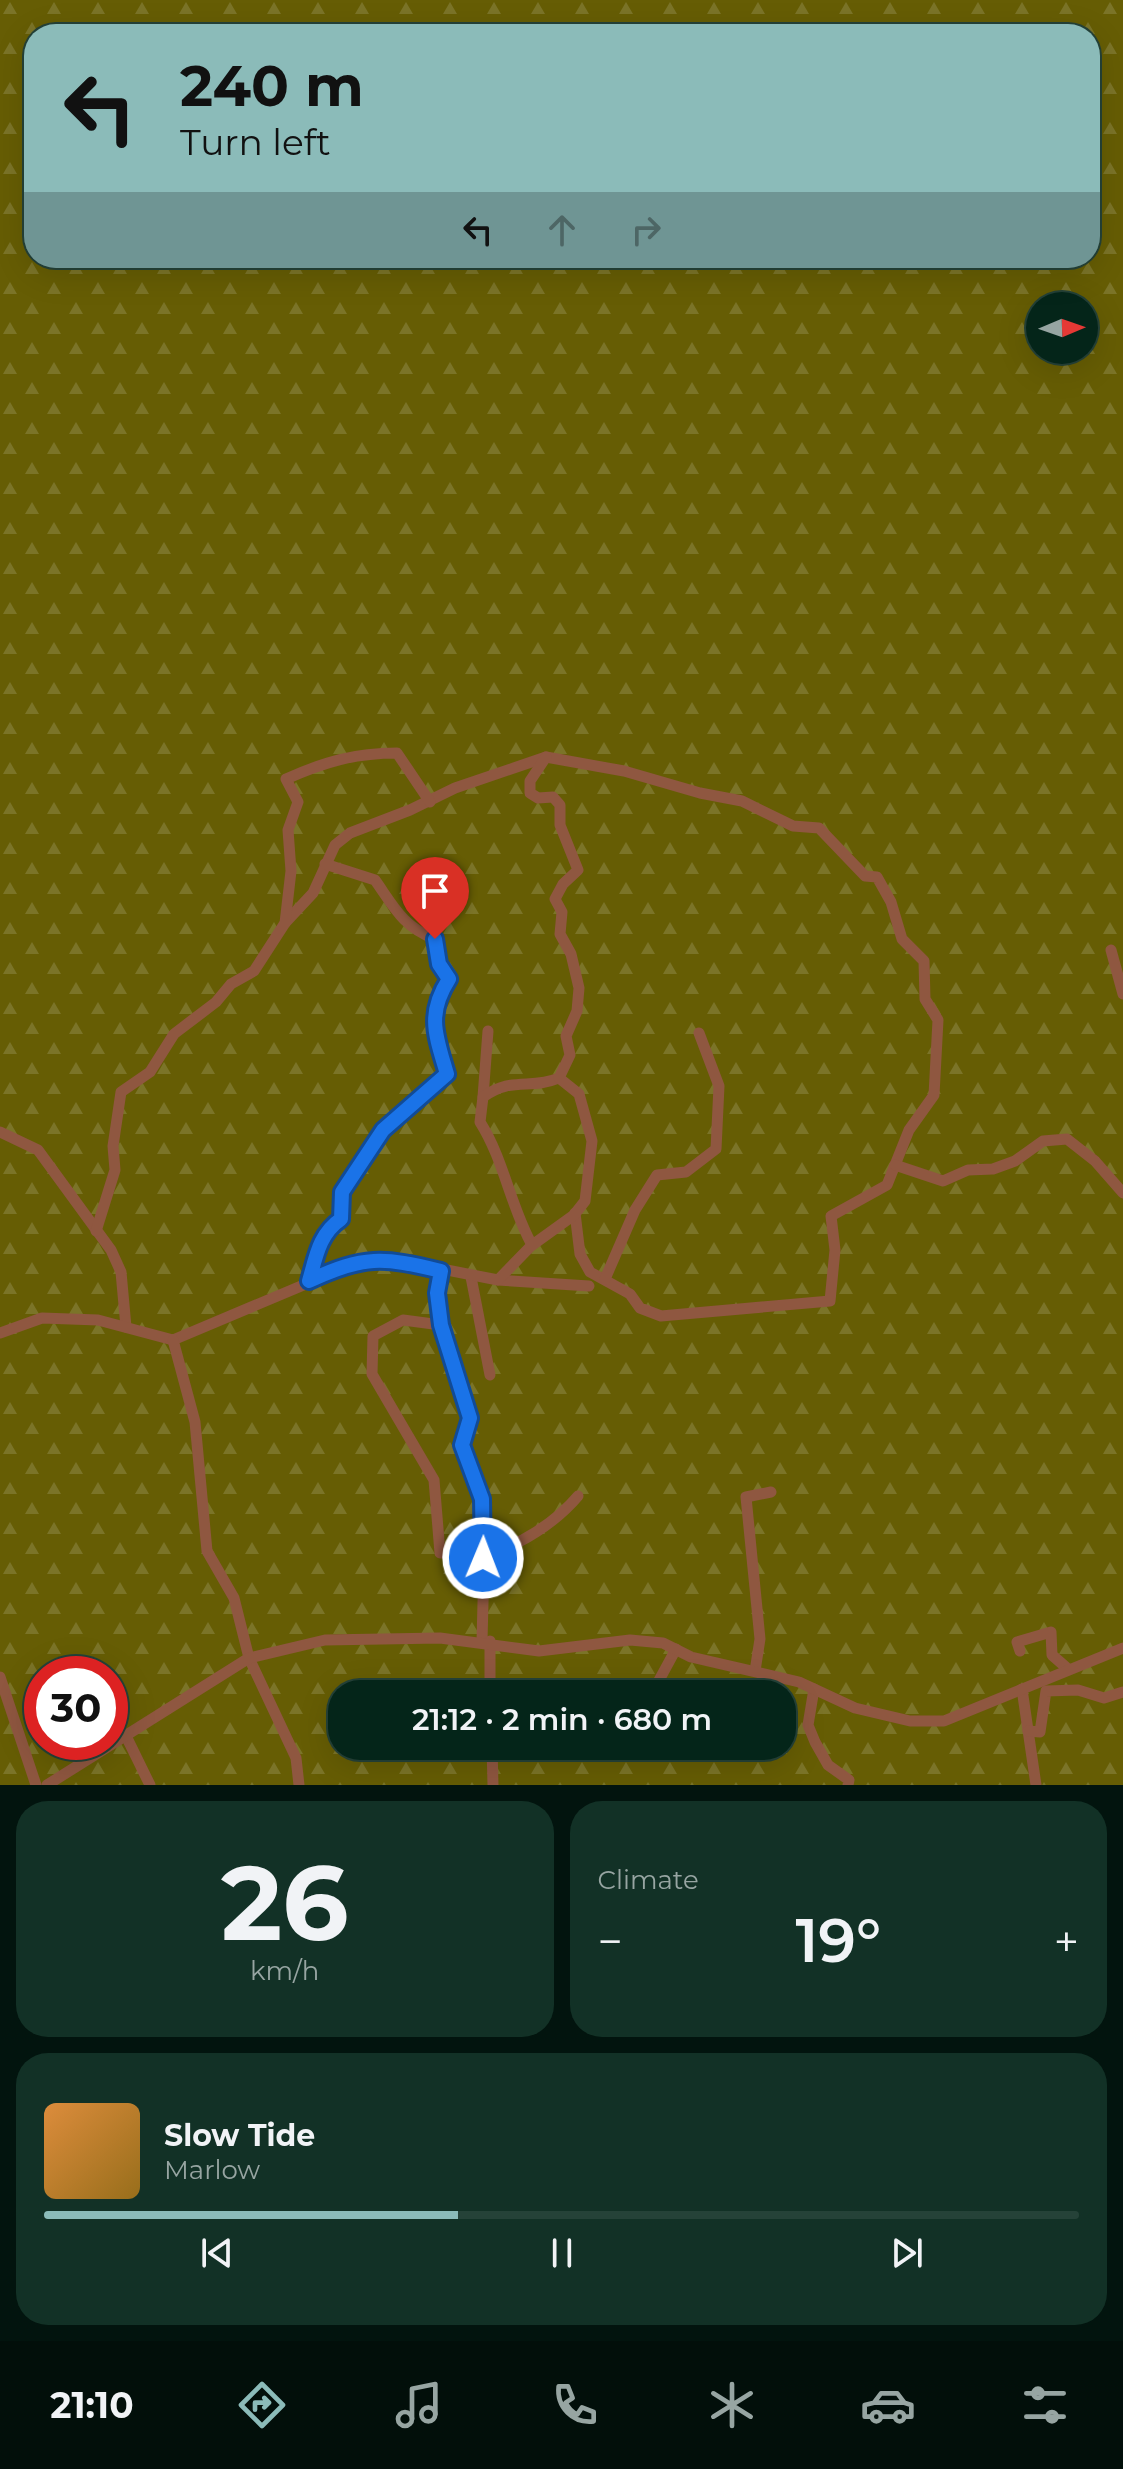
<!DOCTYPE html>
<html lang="en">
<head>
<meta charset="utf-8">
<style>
	body { margin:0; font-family:Montserrat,sans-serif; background:#123126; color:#f1f3f6; height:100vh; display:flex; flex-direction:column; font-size:30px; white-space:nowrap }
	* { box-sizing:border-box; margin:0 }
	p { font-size:26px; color:#97a5a2 }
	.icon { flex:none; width:44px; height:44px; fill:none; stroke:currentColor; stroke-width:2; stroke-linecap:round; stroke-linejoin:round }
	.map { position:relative; height:1785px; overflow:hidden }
	.details { display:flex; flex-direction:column; gap:16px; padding:16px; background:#02140e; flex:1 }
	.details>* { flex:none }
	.banner { position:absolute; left:24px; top:24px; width:1076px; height:244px; border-radius:32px; box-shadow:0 8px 32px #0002,0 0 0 2px #254238; background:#8bbbb9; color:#111; overflow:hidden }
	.needle { width:52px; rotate:88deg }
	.fabs { position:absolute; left:1026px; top:292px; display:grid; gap:16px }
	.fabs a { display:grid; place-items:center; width:72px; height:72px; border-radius:50%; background:#042519; box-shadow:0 8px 32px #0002,0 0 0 2px #254238; font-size:40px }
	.speed { position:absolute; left:24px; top:1656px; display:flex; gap:16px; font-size:40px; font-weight:700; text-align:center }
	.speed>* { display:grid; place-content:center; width:104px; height:104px; border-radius:50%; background:#042519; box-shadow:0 8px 32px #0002,0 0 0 2px #254238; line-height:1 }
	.speed .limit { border:12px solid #d22; background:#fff; color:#111 }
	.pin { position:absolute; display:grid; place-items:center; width:68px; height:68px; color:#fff; margin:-82px -34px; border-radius:50% 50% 50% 0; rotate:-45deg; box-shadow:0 0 8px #0007 }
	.pin .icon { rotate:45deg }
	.me { position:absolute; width:88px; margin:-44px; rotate:1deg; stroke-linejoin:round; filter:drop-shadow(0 0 6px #0008) }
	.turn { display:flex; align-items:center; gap:28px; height:168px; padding:0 24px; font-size:36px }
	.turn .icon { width:104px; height:104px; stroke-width:2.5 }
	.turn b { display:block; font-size:56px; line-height:68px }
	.lanes { display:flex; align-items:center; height:76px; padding:0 24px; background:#0003; justify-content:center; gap:40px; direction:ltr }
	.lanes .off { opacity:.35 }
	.big { font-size:60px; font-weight:600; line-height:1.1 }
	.details .widget { flex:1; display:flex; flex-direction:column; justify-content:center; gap:12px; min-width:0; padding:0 28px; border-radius:32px; background:#123126 }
	.details .dial { align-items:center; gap:0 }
	.dial b { font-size:104px; line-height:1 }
	.song { display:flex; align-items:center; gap:24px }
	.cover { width:96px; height:96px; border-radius:12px; background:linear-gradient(135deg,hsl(30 70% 55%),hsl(40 70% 35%)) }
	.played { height:8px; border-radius:4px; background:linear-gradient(90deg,#8bbbb9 40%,#254238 40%) }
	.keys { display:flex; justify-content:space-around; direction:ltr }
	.heat { display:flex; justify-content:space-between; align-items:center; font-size:44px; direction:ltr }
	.details .tiles { flex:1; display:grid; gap:16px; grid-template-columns:1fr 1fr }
	.widget:last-child { grid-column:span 2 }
	.trip { position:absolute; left:328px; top:1680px; width:468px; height:80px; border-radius:32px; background:#042519; box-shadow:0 8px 32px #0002,0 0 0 2px #254238; font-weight:600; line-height:80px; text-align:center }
	.tab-bar { display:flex; height:128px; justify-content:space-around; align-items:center; background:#020f0a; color:#97a5a2 }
	.tab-bar .icon { width:56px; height:56px }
	.tab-bar .on { color:#8bbbb9 }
	.tab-bar b { font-size:36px; color:#f1f3f6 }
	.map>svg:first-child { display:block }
</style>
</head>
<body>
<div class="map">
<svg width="1123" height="1785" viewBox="0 0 1123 1785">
	<defs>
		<pattern id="forest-firs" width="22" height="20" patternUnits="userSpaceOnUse" patternTransform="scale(2)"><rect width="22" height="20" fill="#665d04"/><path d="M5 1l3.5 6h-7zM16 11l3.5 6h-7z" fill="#7b7428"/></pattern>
	</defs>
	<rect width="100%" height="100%" fill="#053121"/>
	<path fill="url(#forest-firs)" fill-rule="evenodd" d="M0,0H1123V1785H0ZM34,34H1090V258H34ZM1040,306H1084V350H1040ZM42,1674H110V1742H42ZM342,1694H782V1746H342Z"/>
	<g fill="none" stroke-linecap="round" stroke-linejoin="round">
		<g stroke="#8f5740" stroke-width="11">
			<path d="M285,923L313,893L335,845L350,833L410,810L455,788L546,757L624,771L700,793L742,801L793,826L819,828L865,876L877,877L891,902L902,939L924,961L925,999L938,1020L934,1095L909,1130L887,1185L831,1216L835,1250L830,1301L661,1316L640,1308L630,1294L590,1272L580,1254L575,1213"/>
			<path d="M1111,950L1123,994"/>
			<path d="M483,1097L488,1031"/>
			<path d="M0,1132L38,1150L111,1250L121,1272L126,1327"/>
			<path d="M895,1165L943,1181L968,1170L993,1169L1015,1161L1043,1141L1067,1139L1095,1161L1123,1193"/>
			<path d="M96,1231L115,1170L113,1146L121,1092L150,1072L174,1034L216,1002L231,984L254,971L285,923L291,871L288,830L298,802L286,779C324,762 355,753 397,753L430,802"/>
			<path d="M532,1245C510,1205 504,1160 480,1122L483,1097C512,1076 530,1090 559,1078"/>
			<path d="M441,1271L437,1293L441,1325L470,1418L462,1445L482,1499L485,1526L482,1641"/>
			<path d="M471,1277L490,1375"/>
			<path d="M605,1279L635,1210L657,1175L686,1172L716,1149L719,1086L699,1033"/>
			<path d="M498,1280L589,1286"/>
			<path d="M309,1281C316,1257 319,1234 341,1219L342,1192L383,1130L447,1074C437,1036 426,1015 449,979L439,964L435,939C403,927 394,907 375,880L325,864"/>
			<path d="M441,1325L403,1320L373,1336L372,1374L434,1480L440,1553C454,1553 471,1556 484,1554C518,1548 557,1521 578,1496"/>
			<path d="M0,1333L42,1318L98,1320L173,1340L363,1260L401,1261L498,1280L531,1246L574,1215L585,1201L592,1141L579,1094L559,1078L570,1055L566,1036L577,1011L579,988L571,954L560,934L562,912L555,899L563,884L578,870L560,825V805L553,797L538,798L530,793V781L546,757"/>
			<path d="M173,1340L195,1422L207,1551L234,1598L249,1658L296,1758L299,1785"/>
			<path d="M490,1641V1694"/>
			<path d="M1020,1651L1017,1642L1051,1632L1052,1655L1068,1669"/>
			<path d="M755,1671L760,1639L746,1497L771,1492"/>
			<path d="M0,1677L36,1785"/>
			<path d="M814,1689L808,1725L815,1742L828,1765L849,1780L848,1785"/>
			<path d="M1022,1689L1036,1785"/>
			<path d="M648,1694H649"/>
			<path d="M657,1694V1684L676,1649"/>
			<path d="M1028,1731L1040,1732L1046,1691L1078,1690L1104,1698L1123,1692"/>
			<path d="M126,1736L150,1785"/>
			<path d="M492,1746L493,1785"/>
			<path d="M47,1785L249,1658L325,1640L440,1638L539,1651L630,1640L663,1643L691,1657L799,1682L855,1708L910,1721H944L1123,1648"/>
		</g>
	</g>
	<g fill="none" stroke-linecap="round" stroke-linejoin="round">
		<defs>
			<path id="route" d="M435,939L439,964L449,979C426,1015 436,1036 447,1074L383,1130L342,1192L341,1219C319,1234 316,1257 309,1281C364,1255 383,1257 441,1271L437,1293L441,1325L470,1418L462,1445L482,1499L483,1558"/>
		</defs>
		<use href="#route" stroke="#114b97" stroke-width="20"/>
		<use href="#route" stroke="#1a73e8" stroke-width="14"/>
	</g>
</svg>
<div class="fabs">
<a><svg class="needle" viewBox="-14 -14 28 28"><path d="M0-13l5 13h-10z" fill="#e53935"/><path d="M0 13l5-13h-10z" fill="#97a5a2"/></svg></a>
</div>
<div class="speed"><div class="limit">30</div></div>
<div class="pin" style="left:435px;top:939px;background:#d93025"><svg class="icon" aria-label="arrive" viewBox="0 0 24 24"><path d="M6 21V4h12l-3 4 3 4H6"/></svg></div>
<svg class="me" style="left:483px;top:1558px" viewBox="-20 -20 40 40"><circle r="17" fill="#1a73e8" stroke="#fff" stroke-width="3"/><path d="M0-11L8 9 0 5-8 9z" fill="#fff"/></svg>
<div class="trip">21:12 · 2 min · 680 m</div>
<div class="banner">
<div class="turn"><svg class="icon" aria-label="left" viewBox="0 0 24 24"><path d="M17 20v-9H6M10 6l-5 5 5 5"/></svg><div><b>240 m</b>Turn left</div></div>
<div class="lanes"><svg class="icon" aria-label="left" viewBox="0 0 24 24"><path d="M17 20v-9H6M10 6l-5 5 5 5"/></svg><svg class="icon off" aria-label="ahead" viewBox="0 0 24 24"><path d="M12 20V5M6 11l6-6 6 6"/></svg><svg class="icon off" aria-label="right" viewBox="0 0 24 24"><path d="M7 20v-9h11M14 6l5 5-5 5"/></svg></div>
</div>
</div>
<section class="details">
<div class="tiles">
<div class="widget dial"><b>26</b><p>km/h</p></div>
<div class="widget"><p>Climate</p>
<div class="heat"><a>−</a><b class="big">19°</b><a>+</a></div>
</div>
<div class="widget">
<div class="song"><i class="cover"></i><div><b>Slow Tide</b><p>Marlow</p></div></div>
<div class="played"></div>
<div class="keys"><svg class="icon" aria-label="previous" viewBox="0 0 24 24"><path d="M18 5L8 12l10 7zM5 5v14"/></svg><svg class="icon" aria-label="pause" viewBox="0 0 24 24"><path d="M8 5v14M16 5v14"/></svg><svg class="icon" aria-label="next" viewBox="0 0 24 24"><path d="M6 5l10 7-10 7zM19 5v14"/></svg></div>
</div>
</div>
</section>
<nav class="tab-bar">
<b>21:10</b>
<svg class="icon on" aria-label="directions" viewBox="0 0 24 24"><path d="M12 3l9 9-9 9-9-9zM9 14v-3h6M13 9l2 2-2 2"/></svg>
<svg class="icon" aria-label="music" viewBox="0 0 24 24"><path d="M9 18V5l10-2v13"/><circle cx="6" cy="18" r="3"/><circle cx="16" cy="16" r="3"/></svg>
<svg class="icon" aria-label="phone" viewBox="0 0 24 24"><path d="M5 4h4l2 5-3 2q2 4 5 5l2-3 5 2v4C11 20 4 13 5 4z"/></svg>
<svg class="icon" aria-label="climate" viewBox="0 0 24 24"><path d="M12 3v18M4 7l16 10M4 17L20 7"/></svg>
<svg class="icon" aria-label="car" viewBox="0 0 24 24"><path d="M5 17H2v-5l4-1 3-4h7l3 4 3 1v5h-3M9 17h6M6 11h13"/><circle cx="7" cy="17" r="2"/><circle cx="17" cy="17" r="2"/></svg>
<svg class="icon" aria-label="filters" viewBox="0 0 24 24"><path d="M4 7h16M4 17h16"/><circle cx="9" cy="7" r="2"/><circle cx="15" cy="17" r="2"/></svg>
</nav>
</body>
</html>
